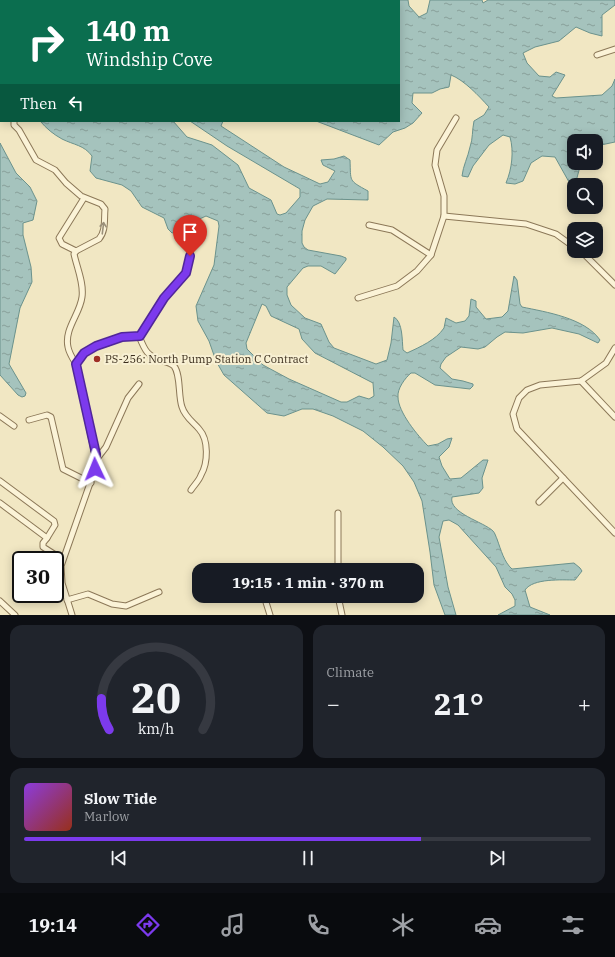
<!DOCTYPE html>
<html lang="en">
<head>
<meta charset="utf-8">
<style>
	body { margin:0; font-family:"IBM Plex Serif",serif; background:#20242c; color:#f1f3f6; height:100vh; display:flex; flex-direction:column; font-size:15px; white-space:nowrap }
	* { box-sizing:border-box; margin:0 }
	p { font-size:13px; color:#9ea1a6 }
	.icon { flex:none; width:22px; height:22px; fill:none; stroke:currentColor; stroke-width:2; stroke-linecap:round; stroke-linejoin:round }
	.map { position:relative; height:615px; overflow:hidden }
	.drawer { display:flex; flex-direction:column; gap:10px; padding:10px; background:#0d0f14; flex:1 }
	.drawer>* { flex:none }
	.top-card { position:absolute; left:0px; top:0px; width:400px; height:122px; box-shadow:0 2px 10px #0003; background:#0b6e4f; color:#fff; overflow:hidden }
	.buttons { position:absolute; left:567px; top:134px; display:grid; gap:8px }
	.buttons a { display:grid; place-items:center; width:36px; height:36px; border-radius:8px; background:#171b24; box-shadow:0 2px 10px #0003; font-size:20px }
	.speed { position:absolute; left:12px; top:551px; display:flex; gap:8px; font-size:20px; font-weight:700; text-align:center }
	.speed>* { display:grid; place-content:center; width:52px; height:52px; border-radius:50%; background:#171b24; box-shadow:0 2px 10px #0003; line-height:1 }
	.speed .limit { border:2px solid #111; border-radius:6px; background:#fff; color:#111 }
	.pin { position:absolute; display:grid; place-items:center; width:34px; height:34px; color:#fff; margin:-41px -17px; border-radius:50% 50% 50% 0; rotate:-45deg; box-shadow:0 0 4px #0007 }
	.pin .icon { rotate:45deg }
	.me { position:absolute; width:44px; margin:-22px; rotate:358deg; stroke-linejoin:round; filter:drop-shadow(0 0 3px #0008) }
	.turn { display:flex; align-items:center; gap:14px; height:84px; padding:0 20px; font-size:18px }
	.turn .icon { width:52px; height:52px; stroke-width:2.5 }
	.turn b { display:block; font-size:28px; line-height:34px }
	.then { display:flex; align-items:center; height:38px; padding:0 20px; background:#0003; gap:8px; font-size:15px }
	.big { font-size:30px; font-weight:700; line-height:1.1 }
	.drawer .card { flex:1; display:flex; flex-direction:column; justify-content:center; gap:6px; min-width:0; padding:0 14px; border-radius:12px; background:#20242c }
	.drawer .dial { align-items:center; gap:0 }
	.dial svg { height:104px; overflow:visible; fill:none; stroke:#363941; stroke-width:7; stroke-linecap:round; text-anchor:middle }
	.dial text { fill:#f1f3f6; stroke:none }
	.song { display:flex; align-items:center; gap:12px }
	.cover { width:48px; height:48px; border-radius:6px; background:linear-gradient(135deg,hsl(270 70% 55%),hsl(10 70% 35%)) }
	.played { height:4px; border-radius:2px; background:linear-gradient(90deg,#7c3aed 70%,#363941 70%) }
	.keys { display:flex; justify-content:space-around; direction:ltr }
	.heat { display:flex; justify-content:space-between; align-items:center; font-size:22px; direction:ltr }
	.drawer .tiles { flex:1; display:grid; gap:10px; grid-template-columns:1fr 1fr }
	.card:last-child { grid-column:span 2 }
	.trip { position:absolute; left:192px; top:563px; width:232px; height:40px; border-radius:12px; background:#171b24; box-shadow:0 2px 10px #0003; font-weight:700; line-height:40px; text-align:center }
	.dock { display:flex; height:64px; justify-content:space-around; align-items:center; background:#090b0e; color:#9ea1a6 }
	.dock .icon { width:28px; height:28px }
	.dock .active { color:#7c3aed }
	.dock b { font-size:18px; color:#f1f3f6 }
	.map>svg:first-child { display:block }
</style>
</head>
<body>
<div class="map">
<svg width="615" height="615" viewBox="0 0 615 615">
	<defs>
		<pattern id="water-ripples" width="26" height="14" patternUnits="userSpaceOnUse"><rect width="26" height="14" fill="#a5c3bd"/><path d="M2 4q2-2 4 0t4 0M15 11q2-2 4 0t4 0" fill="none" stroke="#889f99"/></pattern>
	</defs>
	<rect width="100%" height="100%" fill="#f1e7c3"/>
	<g fill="url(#water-ripples)" stroke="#6b928c" fill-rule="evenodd">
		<path d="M0,0H121L1,1L0,85Z"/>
		<path d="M378,0H408L409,6L419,17L427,13L430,0H482L483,3L488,0H615V5L602,15V36L590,33L576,27L559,41L535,47L523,53L527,63L539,76L550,77L556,72L565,75L552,96L556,98L602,95L612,86L615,79V142L596,146V141H574V163H581L575,185H574L569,182L555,157L542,156L531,163L523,181L515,184L506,183C512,169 514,151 510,137L503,135L489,145L473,166L468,177L462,176C463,166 468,157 470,147C473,139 472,130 474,121L484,115L489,107C479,96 464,80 451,75L449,87L440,89L432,93H413L412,103L422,113L413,123L405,128L393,132L379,145L316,121H399V1H378Z"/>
		<path d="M40,121H173L187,137L212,145L238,165L249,188L271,200L277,214L280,215L286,213L300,197V189L227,146L190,121H223L221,126L284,167L320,184L328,182L335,171L323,165L321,160L334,159L344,156L350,160C351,182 348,180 368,191V200L327,199L313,206L305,220L302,231V243L304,247L308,250L341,256L346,258V260L335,274L321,266H308L303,268L287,287V295L291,305L305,318L321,324L329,342L334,348L376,364L387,360L391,343L394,317C403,322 402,341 403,350L407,353C420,347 436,340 444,328C445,325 445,321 446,318L456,323L465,321L469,316L471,299L476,301V307L486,319L502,317L508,311L514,276L517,280L520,304L522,307C546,312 585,318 600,340L598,343L579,334L552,328L523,333L505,332L497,337L485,347L478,349L461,347L446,357L441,364L440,368L452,379L463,381L473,384V386L470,389L435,385L415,373H411C405,378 397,389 398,397C398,412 418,436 428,446L438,444L447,439L452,438L449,447L439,457L442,466L450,479L461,478L483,460H488L482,478L483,488L479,493L452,497C448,513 484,522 493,531C495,533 496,537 497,539C501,550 504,562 512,569L574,563L580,568L582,571L575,580C562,580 533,578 525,590L530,607L550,615H498L515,606V600L512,594L505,587L496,567L458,525L449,520L443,521L439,537L448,587L456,615H445L434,585L430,552L422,501L414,482L403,466L383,447L363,431L333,416L313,409H302L284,416L267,413L224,375L216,361L209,341L198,321L196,306L214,265L219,226L218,221L206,216C194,221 185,230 172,233L168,229L164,218L142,207L131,191L122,185L96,178L90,171L92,156C84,145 74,145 62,139C53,134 47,129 40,121ZM262,304L266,306L271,316L299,329L302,339L315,353L373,383L374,396L369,399L359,396L347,402H341L289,379L263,365L247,349L246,343Z"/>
		<path d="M0,143L16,173L30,187L37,201L33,220L23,223V235L31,267L32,282L20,308L9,364L26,393L25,396L22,397L18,395L0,375Z"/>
	</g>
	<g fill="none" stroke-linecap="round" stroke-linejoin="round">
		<defs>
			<g id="street">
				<path d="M246,0L249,1"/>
				<path d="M205,1L212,0"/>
				<path d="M272,1V0"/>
				<path d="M597,55L615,49"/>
				<path d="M14,121V125L19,130L36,160L55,170L66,183L81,196L101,204L105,209C104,220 106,231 99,239L76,251"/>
				<path d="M444,216L526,224L556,234L574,247"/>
				<path d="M369,225L392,230L431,255"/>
				<path d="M76,251L62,244L59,238L84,198"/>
				<path d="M581,251L615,285"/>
				<path d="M358,298L397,286L417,271L431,255L444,216V196L435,165L437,150L456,118"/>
				<path d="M139,336C145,351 147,356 163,361C167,362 171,363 174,366C181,375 178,396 182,407C185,417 193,422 199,429C209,440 208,463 201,475C199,481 194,485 191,490"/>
				<path d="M139,336L164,298L186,273L192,244"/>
				<path d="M615,348L606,363L581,381L540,385L527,390L519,398L513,414L517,429L615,533"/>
				<path d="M76,364L84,353L96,346L108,343L122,337L139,336"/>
				<path d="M581,381L615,417"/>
				<path d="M0,416L14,426"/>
				<path d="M29,420L47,415L51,417L63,469L91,483"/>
				<path d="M96,460L106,447L128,398L139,384"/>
				<path d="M0,481L54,521L55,525L47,538L0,503"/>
				<path d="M539,502L563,478"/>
				<path d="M338,513V570"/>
				<path d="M47,538L43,543V547L62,559"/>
				<path d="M264,596L270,615"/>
				<path d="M338,596L342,615"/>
				<path d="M67,600L88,594L112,604L126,606L159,592"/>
				<path d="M0,601L15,615"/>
				<path d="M72,615L62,583L61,566L95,469L96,460L76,364C73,359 69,353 68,347C64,329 80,314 82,297C84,283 77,268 74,254L76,251"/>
			</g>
		</defs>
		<use href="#street" stroke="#8c7858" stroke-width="7"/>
		<use href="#street" stroke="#fbf3d7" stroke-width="5"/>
	</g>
	<defs><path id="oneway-shaft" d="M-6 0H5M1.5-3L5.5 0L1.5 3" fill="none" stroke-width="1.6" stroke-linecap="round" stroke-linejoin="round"/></defs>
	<use stroke="#9b907a" href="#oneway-shaft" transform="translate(103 228) rotate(-83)"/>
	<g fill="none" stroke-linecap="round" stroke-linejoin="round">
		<defs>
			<path id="route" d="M95,469L96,454L76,364L84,353L96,346L122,337L140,336L164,298L186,273L190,256"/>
		</defs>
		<use href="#route" stroke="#51269a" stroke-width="10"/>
		<use href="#route" stroke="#7c3aed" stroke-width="7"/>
	</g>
	<circle fill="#9f2e25" stroke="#f8f0d3" stroke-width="1.5" cx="97" cy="359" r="4"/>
	<g text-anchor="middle" stroke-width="4" stroke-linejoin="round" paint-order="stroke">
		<g font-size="11" fill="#3b2e1d" stroke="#f8f0d3" text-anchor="start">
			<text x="105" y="363">PS-256: North Pump Station C Contract</text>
		</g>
	</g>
</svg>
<div class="buttons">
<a><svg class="icon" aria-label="sound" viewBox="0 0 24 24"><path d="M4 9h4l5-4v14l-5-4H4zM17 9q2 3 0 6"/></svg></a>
<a><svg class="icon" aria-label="search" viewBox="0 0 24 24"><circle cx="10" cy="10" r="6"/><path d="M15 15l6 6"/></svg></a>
<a><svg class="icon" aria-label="layers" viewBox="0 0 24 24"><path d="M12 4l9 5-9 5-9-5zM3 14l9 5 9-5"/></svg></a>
</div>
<div class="speed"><div class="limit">30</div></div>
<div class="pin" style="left:190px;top:256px;background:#d93025"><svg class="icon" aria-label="arrive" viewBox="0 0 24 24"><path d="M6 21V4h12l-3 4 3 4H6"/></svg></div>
<svg class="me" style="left:95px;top:469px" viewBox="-20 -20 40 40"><path d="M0-17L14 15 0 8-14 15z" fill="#7c3aed" stroke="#fff" stroke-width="4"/></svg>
<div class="trip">19:15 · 1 min · 370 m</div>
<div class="top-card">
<div class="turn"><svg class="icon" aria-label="right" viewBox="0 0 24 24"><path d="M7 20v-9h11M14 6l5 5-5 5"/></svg><div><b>140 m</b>Windship Cove</div></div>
<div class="then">Then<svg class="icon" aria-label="left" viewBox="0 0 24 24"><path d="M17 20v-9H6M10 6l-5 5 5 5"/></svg></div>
</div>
</div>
<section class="drawer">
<div class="tiles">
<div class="card dial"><svg viewBox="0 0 100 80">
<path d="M14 69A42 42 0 1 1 86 69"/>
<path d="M14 69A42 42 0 0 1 8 45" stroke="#7c3aed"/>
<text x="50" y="56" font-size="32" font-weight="700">20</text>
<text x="50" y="72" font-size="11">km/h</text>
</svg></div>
<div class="card"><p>Climate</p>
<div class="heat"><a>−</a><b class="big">21°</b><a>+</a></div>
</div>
<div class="card">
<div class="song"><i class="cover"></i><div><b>Slow Tide</b><p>Marlow</p></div></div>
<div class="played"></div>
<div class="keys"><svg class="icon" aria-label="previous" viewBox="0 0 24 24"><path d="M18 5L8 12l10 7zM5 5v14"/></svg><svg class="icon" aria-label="pause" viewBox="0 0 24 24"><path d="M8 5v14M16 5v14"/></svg><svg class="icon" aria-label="next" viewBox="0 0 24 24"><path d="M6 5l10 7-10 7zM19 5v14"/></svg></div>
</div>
</div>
</section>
<nav class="dock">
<b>19:14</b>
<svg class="icon active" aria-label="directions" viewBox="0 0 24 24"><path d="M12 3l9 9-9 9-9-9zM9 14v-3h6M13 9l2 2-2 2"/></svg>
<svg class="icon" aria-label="music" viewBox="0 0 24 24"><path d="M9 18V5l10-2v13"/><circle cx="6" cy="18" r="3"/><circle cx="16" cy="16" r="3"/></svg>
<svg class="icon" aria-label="phone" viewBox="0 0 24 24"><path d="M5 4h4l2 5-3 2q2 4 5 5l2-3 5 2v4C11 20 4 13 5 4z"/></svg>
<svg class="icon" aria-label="climate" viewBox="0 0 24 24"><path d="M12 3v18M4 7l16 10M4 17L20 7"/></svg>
<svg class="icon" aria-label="car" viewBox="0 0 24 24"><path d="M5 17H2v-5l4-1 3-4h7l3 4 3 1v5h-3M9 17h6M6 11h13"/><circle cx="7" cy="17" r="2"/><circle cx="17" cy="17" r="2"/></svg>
<svg class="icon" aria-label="filters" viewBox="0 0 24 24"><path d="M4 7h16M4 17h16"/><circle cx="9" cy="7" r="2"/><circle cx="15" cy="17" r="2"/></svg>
</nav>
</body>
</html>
